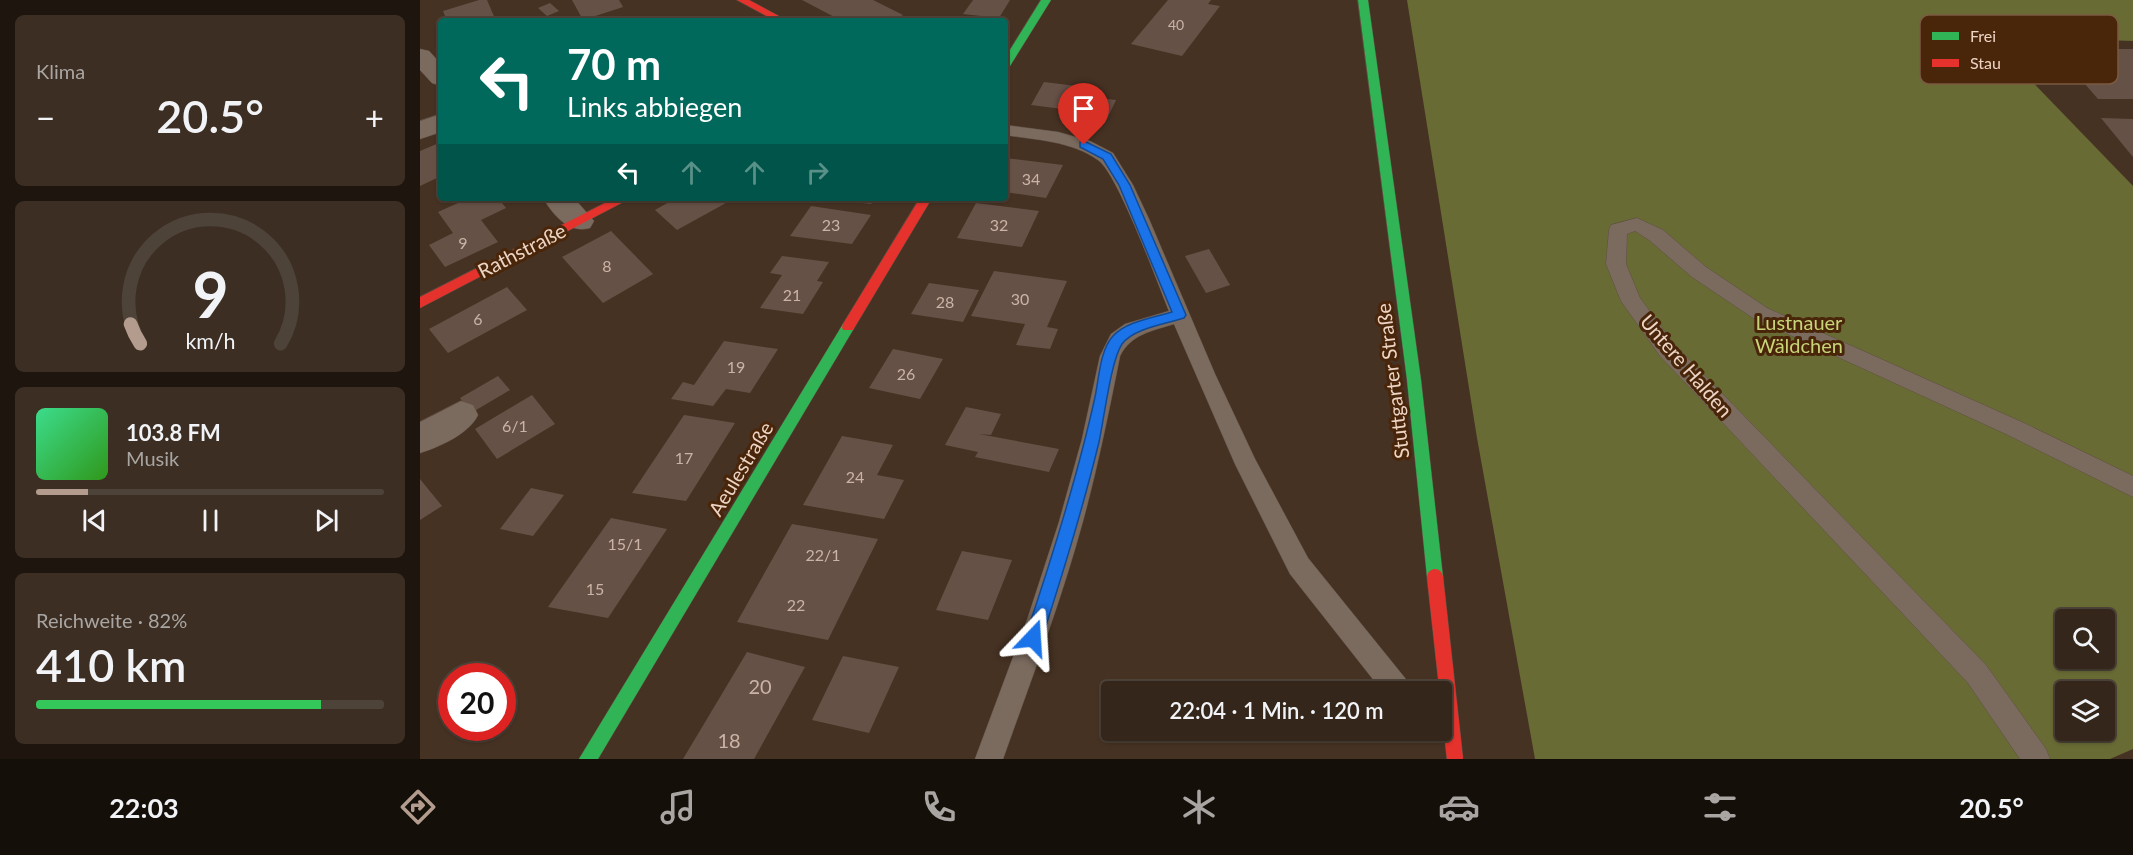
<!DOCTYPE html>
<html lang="de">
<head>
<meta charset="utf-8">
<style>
	body { margin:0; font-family:Lato,sans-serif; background:#3c2e23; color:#f1f3f6; height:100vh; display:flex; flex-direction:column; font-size:22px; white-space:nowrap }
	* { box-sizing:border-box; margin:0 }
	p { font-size:20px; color:#a9a5a2 }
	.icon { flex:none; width:33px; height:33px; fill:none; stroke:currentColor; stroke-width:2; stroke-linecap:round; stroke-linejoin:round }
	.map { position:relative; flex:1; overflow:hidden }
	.side { display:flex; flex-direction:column; gap:15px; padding:15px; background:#1d150e; width:420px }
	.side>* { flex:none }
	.top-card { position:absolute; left:18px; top:18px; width:570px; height:183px; border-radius:6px; box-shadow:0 2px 4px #0004,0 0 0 2px #4e4339; background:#00695c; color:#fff; overflow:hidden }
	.buttons { position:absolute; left:1635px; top:609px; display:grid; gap:12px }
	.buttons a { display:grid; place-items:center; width:60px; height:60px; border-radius:6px; background:#34261a; box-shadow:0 2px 4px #0004,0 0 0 2px #4e4339; font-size:30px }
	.speed { position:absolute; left:18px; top:663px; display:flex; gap:12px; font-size:30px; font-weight:700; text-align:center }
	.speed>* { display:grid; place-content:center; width:78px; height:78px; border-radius:50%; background:#34261a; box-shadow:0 2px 4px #0004,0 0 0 2px #4e4339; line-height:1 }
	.speed .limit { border:9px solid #d22; background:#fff; color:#111 }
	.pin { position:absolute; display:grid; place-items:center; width:51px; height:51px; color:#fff; margin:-62px -26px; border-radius:50% 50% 50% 0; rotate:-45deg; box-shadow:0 0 6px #0007 }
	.pin .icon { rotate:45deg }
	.me { position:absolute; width:66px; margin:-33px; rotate:20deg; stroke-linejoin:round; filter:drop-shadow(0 0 4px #0008) }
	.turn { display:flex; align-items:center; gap:21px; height:126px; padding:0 30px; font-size:27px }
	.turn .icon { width:78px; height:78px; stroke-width:2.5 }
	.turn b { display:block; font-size:42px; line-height:51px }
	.lanes { display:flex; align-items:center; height:57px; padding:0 30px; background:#0003; justify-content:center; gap:30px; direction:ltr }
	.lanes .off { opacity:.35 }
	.big { font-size:45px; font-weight:600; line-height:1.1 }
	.side .widget { flex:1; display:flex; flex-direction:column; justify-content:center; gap:9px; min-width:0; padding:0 21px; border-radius:9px; background:#3c2e23 }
	.side .dial { align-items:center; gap:0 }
	.dial svg { height:156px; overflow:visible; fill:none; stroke:#4e4339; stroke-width:7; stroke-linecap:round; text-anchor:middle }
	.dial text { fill:#f1f3f6; stroke:none }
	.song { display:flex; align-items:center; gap:18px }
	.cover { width:72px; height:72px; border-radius:9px; background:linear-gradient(135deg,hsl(150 70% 55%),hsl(110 70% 35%)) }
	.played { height:6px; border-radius:3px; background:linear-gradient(90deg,#b39c8d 15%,#4e4339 15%) }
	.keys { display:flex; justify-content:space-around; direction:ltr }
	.heat { display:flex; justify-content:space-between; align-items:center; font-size:33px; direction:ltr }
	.charge { height:9px; border-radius:4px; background:linear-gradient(90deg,#34c759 82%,#4e4339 0) }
	.trip { position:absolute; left:681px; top:681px; width:351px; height:60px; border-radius:6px; background:#34261a; box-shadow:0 2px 4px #0004,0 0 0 2px #4e4339; font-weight:600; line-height:60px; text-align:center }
	.tab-bar { display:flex; height:96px; justify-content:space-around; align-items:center; background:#150f0a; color:#a9a5a2 }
	.tab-bar .icon { width:42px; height:42px }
	.tab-bar .current { color:#b39c8d }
	.tab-bar b { font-size:27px; color:#f1f3f6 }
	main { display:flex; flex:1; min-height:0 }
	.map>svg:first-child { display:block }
</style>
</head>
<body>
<main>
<section class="side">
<div class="widget"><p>Klima</p>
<div class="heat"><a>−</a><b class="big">20.5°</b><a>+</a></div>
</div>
<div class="widget dial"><svg viewBox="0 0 100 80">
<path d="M14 69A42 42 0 1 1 86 69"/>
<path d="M14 69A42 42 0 0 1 9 59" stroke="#b39c8d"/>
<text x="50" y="56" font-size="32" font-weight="700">9</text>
<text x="50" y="72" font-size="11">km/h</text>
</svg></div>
<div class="widget">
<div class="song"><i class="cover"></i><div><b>103.8 FM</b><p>Musik</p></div></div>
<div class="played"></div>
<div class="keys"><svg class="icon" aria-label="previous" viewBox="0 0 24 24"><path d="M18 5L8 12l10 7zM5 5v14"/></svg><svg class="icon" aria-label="pause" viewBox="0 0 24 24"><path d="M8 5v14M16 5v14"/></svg><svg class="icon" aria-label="next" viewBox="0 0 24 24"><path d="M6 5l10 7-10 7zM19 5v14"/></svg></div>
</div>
<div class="widget"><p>Reichweite · 82%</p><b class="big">410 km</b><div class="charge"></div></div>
</section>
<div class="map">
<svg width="1713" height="759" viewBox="0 0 1713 759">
	<rect width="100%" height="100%" fill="#463223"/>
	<path fill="#686b34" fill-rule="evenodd" d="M987,0H1713V41L1568,36L1713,186V749L1690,759H1115L1057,438ZM1646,620H1684V658H1646ZM1646,692H1684V730H1646Z"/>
	<g fill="#665147">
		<path d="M59,0H67L76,21H27L23,11Z"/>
		<path d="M152,0H199L203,7L163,20Z"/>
		<path d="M382,0H453L483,15L473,21H422Z"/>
		<path d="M553,0H590L579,18L543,14Z"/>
		<path d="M748,0H791L788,4L800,6L762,56L711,44Z"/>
		<path d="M130,3L139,11L127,16L118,8Z"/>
		<path d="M1663,49H1713V99H1678L1652,69H1681Z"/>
		<path d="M624,82L673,88L669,97L696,100L685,123L654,119L658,111L611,105Z"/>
		<path d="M1681,118L1713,119V157L1708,151Z"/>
		<path d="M19,143L21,145V176L0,186V151Z"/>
		<path d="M585,158L643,165L626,198L585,192Z"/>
		<path d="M49,198H78L86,208L61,220L78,242L25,267L9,245L33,233L18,212Z"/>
		<path d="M256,198H315L257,230L235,210Z"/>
		<path d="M427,198H456L451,204L425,201Z"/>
		<path d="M556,203L619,211L602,247L537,238Z"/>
		<path d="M391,206L451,215L432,244L370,236Z"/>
		<path d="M191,231L233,274L183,303L142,257Z"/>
		<path d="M789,249L810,285L786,293L765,256Z"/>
		<path d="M362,256L409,262L397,281L403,282L383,314L340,308L362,275L350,273Z"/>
		<path d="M574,271L647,281L627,327L638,329L630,349L596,345L605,324L551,316Z"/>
		<path d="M509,283L559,290L543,322L491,314Z"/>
		<path d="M87,287L107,310L28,353L9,329Z"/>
		<path d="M304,341L358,349L330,393L306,389L293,406L251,399L263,382L274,385Z"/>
		<path d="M473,349L523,359L500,399L449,388Z"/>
		<path d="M78,376L90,390L51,413L40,398Z"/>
		<path d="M112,395L135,424L77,459L55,429Z"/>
		<path d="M546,407L581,414L571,435L559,434L639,449L629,472L555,457L558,452L525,445Z"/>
		<path d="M264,415L315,423L266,501L212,493Z"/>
		<path d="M422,436L473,445L457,475L484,480L464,519L383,505Z"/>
		<path d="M0,479L22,506L0,520Z"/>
		<path d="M111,488L144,495L113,536L80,529Z"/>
		<path d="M191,518L247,529L188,618L128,607Z"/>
		<path d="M372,524L458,539L408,640L317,622Z"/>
		<path d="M542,551L592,560L568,620L516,610Z"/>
		<path d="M327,652L385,667L334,759H263Z"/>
		<path d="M423,656L479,667L449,733L392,720Z"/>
	</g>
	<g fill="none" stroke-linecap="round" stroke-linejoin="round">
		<defs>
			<g id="lane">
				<path d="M585,125L638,132L670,141L693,153L713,185L729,219L795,374L835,459L888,558L989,683L993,692H963L870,574L815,464L754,324C732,331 711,334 700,356C689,411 678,466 663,521C641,602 611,680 583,759H555L608,617L639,522L662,439L680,356L691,334L705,324L749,311C738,284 697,172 678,160C651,141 617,140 585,135Z"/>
				<path d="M1217,218L1243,230L1286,267L1347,308L1604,423L1713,476V497L1588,435L1333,318L1272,277L1229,240L1215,231L1207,234L1206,264L1220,298L1254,344L1566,665L1626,749L1630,759H1600L1548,683L1240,356L1201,301L1186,264L1189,230L1191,225Z"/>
			</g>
			<g id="street">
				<path d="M0,49L9,51L21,64V86L12,83L0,70Z"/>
				<path d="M21,114V132L0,139V121Z"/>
				<path d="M123,198H154L174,221L170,228C149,234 133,215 123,198Z"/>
				<path d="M41,401L53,405L58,415C49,434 19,447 0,453V422Z"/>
			</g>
			<g id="fast">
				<path d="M621,0H631L590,66L585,69V58Z"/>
				<path d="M938,0H948L1001,380L1023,577L1021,582L1015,584L1009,582L1007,577L987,380Z"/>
				<path d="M428,322L433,324L434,327L433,330L178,759H159L423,324Z"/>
			</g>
			<g id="jam">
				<path d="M317,0H329L368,21H356Z"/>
				<path d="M195,198H211L0,308V297Z"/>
				<path d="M500,198H512L433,330H423L422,327L423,324Z"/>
			</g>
		</defs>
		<use href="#lane" stroke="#604f43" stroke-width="1"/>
		<use href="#street" stroke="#604f43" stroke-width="1"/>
		<use href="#fast" stroke="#604f43" stroke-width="1"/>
		<use href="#jam" stroke="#604f43" stroke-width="1"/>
		<use href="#lane" fill="#7b6b5f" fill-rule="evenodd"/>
		<use href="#street" fill="#7b6b5f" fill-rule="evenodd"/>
		<use href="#fast" fill="#30b455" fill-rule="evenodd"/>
		<use href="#jam" fill="#e5322d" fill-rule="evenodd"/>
		<defs>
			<path id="jam-bridge" d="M1015,577L1035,759"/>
		</defs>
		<use href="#jam-bridge" stroke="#604f43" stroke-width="17" stroke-linecap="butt"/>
		<use href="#jam-bridge" stroke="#e5322d" stroke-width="16"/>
	</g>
	<path fill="#1a73e8" stroke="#114b97" stroke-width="1.5" d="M664,141L691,154L710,185L766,315L764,318C746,324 714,328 702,344C691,360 684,419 679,442C663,508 643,573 622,638L619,644L613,646L608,644L605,638C632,558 657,479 675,397C679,378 680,350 693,336C707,321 733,318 752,312L699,185L683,159L660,147V142Z"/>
	<g text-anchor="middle" stroke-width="6" stroke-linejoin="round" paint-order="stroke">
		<g font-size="14" fill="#cbb4a6">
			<text x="756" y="30">40</text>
		</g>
		<g font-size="16" fill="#cbb4a6">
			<text x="611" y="185">34</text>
			<text x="411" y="231">23</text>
			<text x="579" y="231">32</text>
			<text x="43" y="249">9</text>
			<text x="187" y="272">8</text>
			<text x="372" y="301">21</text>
			<text x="600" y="305">30</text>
			<text x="525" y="308">28</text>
			<text x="58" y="325">6</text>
			<text x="316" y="373">19</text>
			<text x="486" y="380">26</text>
			<text x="95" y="432">6/1</text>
			<text x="264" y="464">17</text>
			<text x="435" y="483">24</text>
			<text x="205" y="550">15/1</text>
			<text x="403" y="561">22/1</text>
			<text x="175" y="595">15</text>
			<text x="376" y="611">22</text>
		</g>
		<g font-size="20" fill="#edd5c6" stroke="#492509">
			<text transform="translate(102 251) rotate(-27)" y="7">Rathstraße</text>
			<text transform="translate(1266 366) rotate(49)" y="7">Untere Halden</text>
			<text transform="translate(973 381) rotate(-97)" y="7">Stuttgarter Straße</text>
			<text transform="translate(321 469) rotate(-59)" y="7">Aeulestraße</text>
		</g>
		<g font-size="20" fill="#c8d479" stroke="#492509">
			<text x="1379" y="330">Lustnauer<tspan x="1379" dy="23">Wäldchen</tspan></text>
		</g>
		<g font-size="20" fill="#cbb4a6">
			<text x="340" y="694">20</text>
			<text x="309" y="748">18</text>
		</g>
	</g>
	<rect x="1500" y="15" width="198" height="69" rx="9" fill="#492509" stroke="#7a5a42" stroke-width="1.5"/>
	<rect x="1512" y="32" width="27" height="8" fill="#30b455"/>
	<rect x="1512" y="59" width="27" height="8" fill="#e5322d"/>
	<g font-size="16" fill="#edd5c6">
		<text x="1550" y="42">Frei</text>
		<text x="1550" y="69">Stau</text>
	</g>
</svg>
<div class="buttons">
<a><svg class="icon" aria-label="search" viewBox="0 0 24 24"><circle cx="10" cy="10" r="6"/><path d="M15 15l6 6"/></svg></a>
<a><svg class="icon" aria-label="layers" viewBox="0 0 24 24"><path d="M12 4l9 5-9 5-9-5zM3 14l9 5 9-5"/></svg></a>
</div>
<div class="speed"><div class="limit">20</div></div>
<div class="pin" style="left:664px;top:145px;background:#d93025"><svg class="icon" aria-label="arrive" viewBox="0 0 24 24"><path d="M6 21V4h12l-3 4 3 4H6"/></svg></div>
<svg class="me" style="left:613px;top:638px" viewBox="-20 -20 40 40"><path d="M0-17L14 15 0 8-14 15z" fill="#1a73e8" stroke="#fff" stroke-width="4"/></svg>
<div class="trip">22:04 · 1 Min. · 120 m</div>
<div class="top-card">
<div class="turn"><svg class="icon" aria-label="left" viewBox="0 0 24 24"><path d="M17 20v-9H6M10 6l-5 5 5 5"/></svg><div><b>70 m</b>Links abbiegen</div></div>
<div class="lanes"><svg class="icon" aria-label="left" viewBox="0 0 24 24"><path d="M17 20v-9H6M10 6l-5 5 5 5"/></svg><svg class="icon off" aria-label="ahead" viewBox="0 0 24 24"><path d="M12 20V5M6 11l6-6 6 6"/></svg><svg class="icon off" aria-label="ahead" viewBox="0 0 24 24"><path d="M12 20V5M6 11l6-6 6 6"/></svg><svg class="icon off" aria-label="right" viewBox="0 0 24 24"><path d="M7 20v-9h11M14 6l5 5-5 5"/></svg></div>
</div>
</div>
</main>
<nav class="tab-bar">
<b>22:03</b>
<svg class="icon current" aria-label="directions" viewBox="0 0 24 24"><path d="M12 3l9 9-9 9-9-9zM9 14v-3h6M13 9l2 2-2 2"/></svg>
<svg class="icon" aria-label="music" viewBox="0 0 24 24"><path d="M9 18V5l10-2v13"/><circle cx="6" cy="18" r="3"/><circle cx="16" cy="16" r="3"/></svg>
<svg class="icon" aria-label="phone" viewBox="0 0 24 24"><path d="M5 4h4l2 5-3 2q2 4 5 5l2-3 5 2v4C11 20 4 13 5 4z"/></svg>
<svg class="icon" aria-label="climate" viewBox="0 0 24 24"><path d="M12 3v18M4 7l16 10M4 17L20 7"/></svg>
<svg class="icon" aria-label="car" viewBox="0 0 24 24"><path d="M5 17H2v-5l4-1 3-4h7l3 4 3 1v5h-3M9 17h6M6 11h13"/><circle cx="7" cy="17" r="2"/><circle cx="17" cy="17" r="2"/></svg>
<svg class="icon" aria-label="filters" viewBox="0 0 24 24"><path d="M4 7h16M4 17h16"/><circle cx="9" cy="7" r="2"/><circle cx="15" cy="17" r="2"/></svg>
<b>20.5°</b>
</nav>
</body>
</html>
